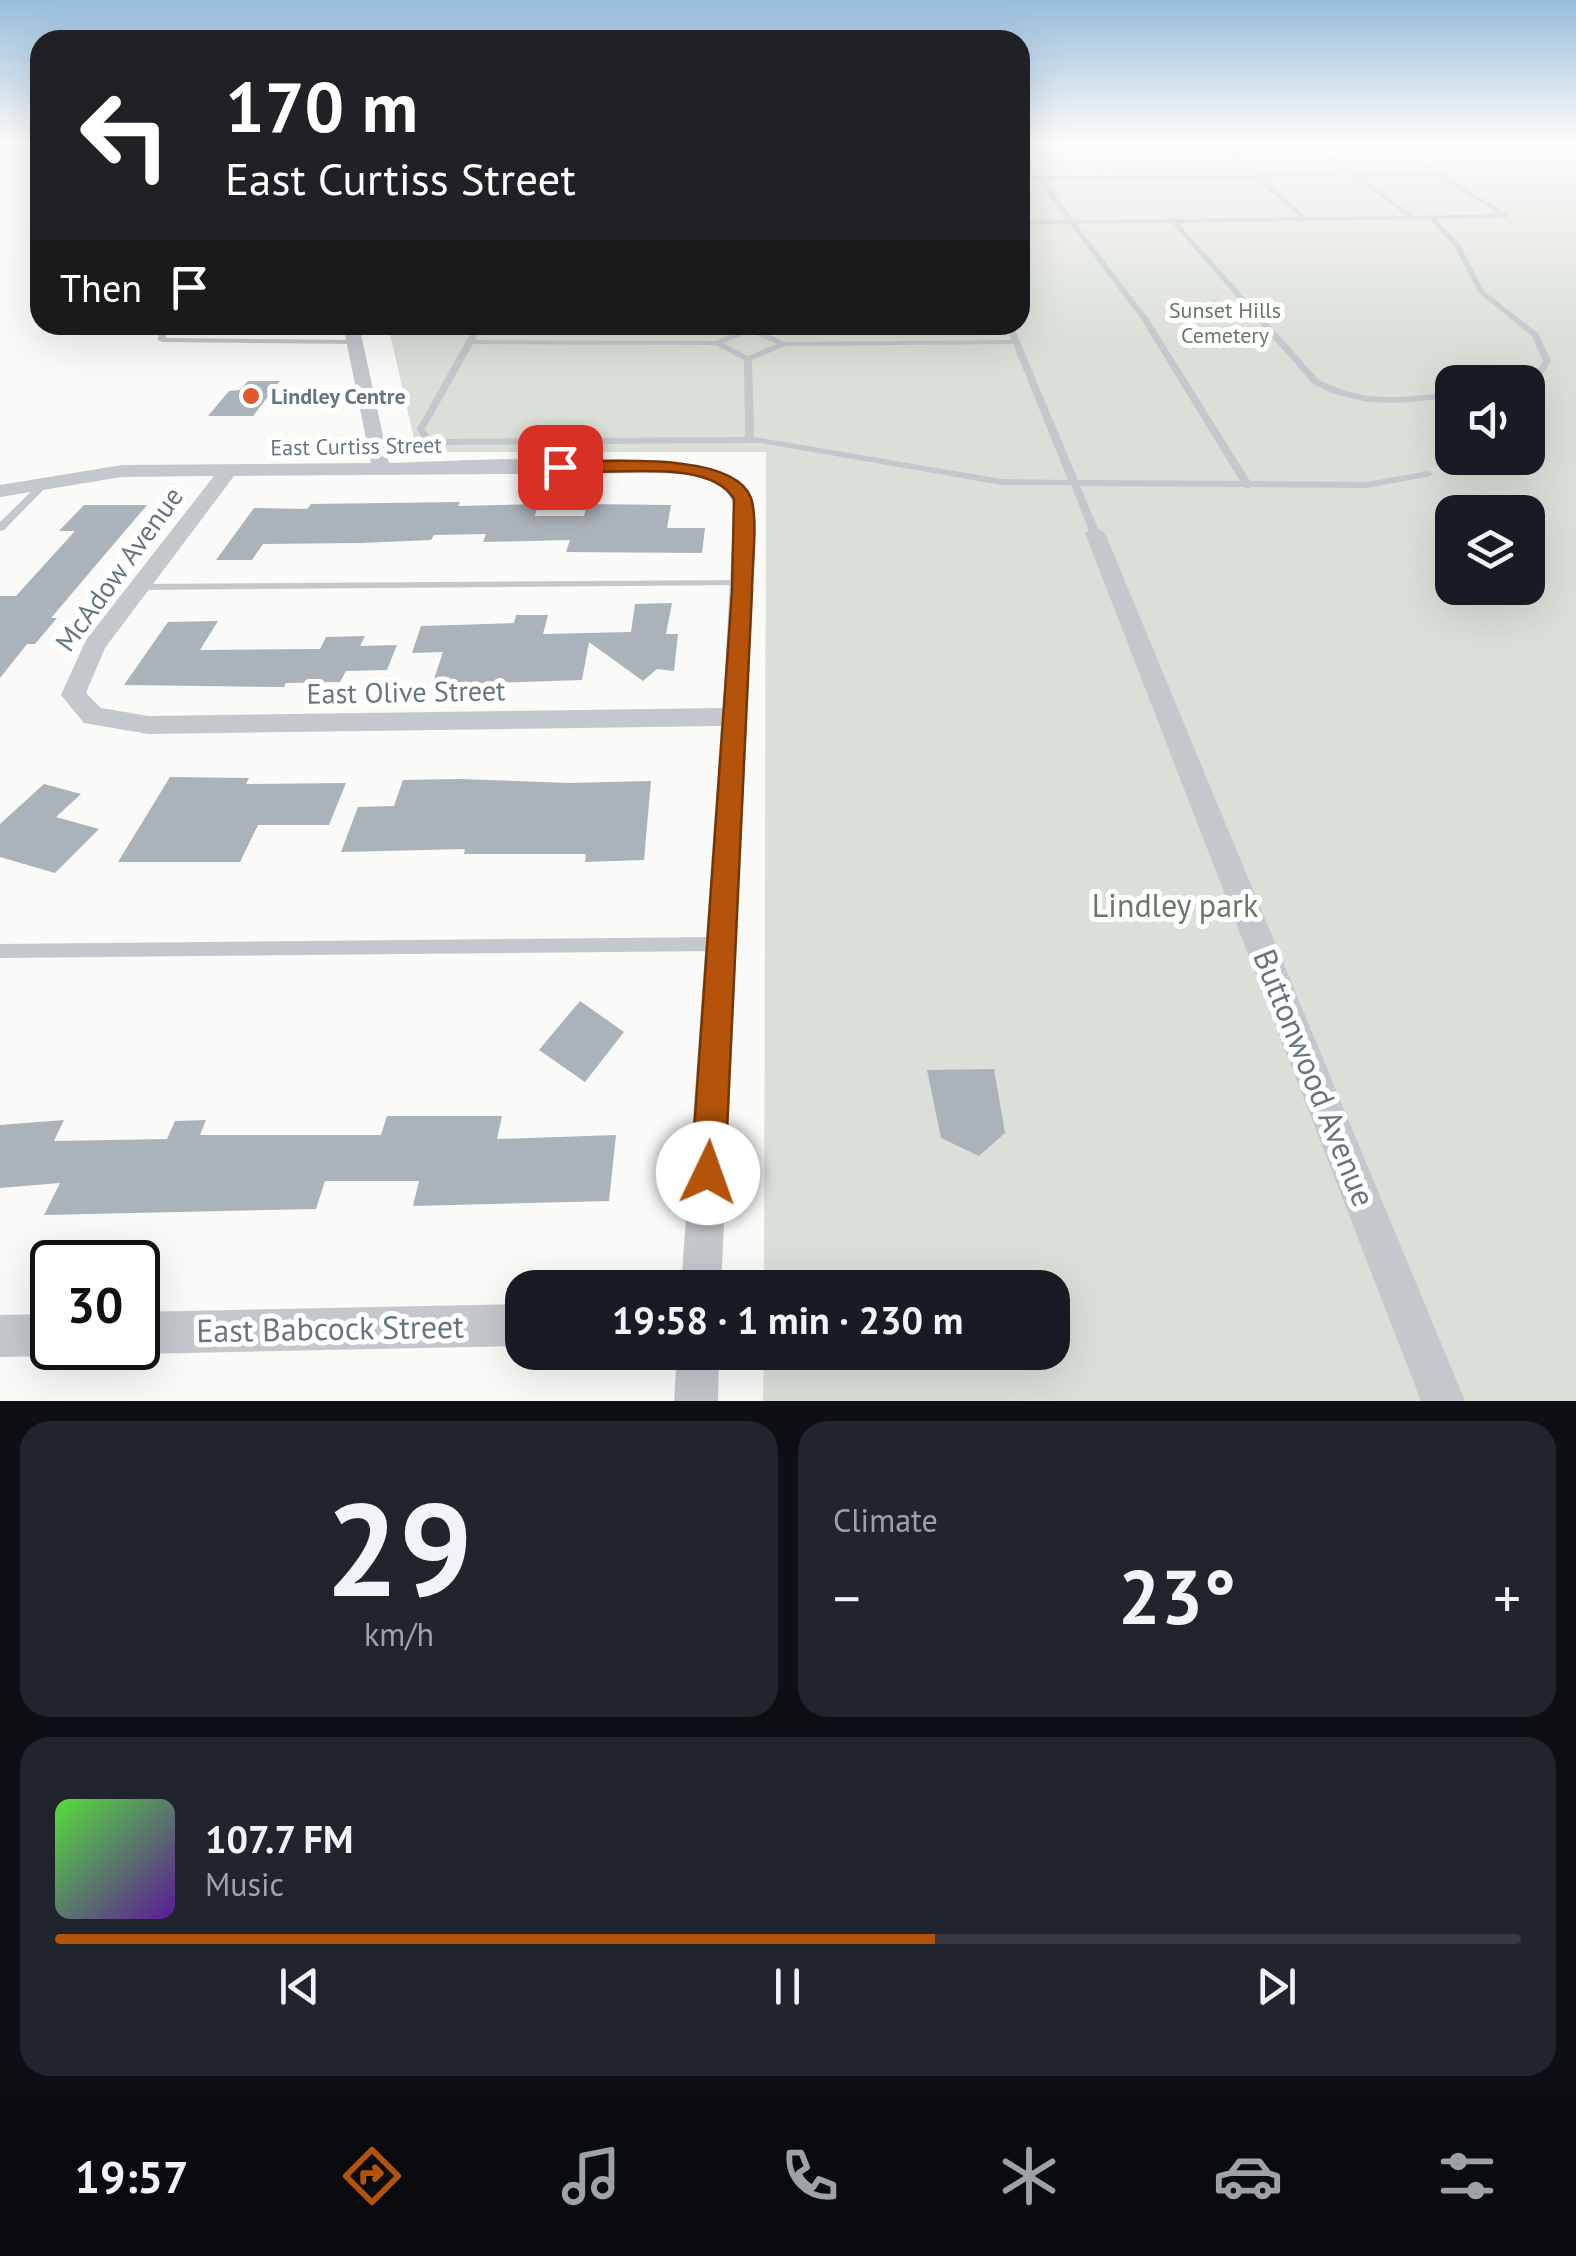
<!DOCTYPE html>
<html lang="en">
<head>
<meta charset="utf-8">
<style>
	body { margin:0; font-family:"PT Sans",sans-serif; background:#20242c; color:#f1f3f6; height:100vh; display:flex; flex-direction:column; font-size:38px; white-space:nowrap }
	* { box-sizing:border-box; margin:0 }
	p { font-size:32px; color:#9ea1a6 }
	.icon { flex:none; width:55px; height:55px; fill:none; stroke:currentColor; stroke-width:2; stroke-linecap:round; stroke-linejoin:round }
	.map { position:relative; height:1401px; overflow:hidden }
	.panel { display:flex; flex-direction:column; gap:20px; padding:20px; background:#0d0f14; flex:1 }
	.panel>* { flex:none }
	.hud { position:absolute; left:30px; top:30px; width:1000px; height:305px; border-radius:30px; box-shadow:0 10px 40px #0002; background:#202124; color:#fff; overflow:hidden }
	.buttons { position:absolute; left:1435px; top:365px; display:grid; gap:20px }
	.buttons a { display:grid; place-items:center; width:110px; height:110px; border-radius:20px; background:#171b24; box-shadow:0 10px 40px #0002; font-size:50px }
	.speed { position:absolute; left:30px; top:1240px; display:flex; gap:20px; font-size:50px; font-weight:700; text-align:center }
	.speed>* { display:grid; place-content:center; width:130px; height:130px; border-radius:50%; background:#171b24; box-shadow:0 10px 40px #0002; line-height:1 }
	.speed .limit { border:5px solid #111; border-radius:15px; background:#fff; color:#111 }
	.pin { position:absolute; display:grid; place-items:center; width:85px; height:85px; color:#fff; margin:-42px; border-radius:20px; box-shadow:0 5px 15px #0006 }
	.me { position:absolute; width:110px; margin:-55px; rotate:3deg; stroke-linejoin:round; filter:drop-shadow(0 0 8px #0008) }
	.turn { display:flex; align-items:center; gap:35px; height:210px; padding:0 30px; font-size:45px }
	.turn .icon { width:130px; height:130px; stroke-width:2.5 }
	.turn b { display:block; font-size:70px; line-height:85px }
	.then { display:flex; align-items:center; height:95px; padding:0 30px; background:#0003; gap:20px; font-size:38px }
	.big { font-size:75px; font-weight:600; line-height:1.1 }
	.panel .card { flex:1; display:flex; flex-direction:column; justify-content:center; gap:15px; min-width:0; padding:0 35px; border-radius:30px; background:#20242c }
	.panel .dial { align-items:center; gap:0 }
	.dial b { font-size:130px; line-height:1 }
	.song { display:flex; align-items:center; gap:30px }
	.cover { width:120px; height:120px; border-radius:15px; background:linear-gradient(135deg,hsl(110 70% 55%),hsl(270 70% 35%)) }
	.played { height:10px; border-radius:5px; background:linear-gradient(90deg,#b45309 60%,#363941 60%) }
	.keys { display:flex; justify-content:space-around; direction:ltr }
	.heat { display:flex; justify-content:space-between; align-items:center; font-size:55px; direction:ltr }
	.panel .tiles { flex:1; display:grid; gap:20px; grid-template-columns:1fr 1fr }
	.card:last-child { grid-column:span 2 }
	.trip { position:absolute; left:505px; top:1270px; width:565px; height:100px; border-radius:30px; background:#171b24; box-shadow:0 10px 40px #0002; font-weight:600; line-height:100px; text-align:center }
	.tab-bar { display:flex; height:160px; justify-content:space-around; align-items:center; background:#090b0e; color:#9ea1a6 }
	.tab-bar .icon { width:70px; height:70px }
	.tab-bar .active { color:#b45309 }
	.tab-bar b { font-size:45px; color:#f1f3f6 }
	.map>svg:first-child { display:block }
</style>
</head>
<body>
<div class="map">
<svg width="1576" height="1401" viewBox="0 0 1576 1401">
	<rect width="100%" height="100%" fill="#fafaf8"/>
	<path fill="#dadfd7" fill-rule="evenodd" d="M1020,144H1576V1401H763L764,1353L1052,1352V1288L764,1287L766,452H417L388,325H1020ZM1452,382H1528V458H1452ZM1452,512H1528V588H1452Z"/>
	<g fill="#aab3b9">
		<path d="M248,381H280L253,416H208L229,391L240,390Z"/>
		<path d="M460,502L458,506L538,504L535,516H584L587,504L671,505L667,528H705L702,553L566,552L570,540L483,542L486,534L434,535L431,540L361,543L263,544L252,560H216L254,508L307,509L311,504Z"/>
		<path d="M84,505H147L51,618H57L35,644H27L0,678V596H16L75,531H59Z"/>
		<path d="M672,603L666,634H678L674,671L657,669L643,681L589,642L582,680L432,685L443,652L412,653L421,626L514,623L516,615H548L543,634L631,632L635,604Z"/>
		<path d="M218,621L200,650L320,649L326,637L365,636L360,646L397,645L387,670L346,671L340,682L286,683L284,687L124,685L168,622Z"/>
		<path d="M170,777L249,778L246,784L346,783L329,825H258L240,862H118Z"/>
		<path d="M459,779L568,783L651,781L644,860L585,862L586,854H464L465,849L341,852L358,807L394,806L403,780Z"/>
		<path d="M44,784L81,794L56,817L99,829L55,873L0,857V824Z"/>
		<path d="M580,1001L624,1032L585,1082L539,1050Z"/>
		<path d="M994,1069L1005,1133L979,1156L941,1138L927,1070Z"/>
		<path d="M387,1116H502L497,1139L616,1135L609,1201L413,1206L419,1181H325L316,1209L44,1215L60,1183L0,1188V1125L64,1120L54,1141L167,1139L175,1121L206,1120L200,1135H381Z"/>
	</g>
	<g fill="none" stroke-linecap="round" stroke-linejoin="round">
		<g fill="#c3c8cc" fill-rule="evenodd">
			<path d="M1218,144H1223L1259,175H1350L1309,144H1315L1357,175L1436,174L1389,144H1395L1508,215L1506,218L1436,219L1460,245L1484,291L1538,333L1551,361L1536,385L1528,387L1527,382L1530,381L1543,361L1532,336L1479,293L1454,246L1429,219L1178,223L1319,380C1369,405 1400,396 1452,393V398L1398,403L1367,402L1331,393L1313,384L1172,223L1076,224L1148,318L1250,481L1367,482L1428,471L1433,474L1431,476L1367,488L1252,487L1248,489L1244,487L1080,486L1100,533L1095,536L1090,533L1071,485H1002L761,443L445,445L424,441L417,429L475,325H483L475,340L716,341L746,328V325H754V328L785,342L1011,340L1005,325H1013L1078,480L1240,481L1141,319L1070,224L1020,225V221L1067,220L1037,180H1020V176H1035L1020,151V145L1040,176L1253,175ZM1439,177L1499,214L1414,216L1362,178ZM1263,178H1355L1407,216L1307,217ZM1256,179L1300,217L1175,219L1172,217L1169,219L1074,220L1043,180ZM750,332L777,344L748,356L723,343ZM473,344L716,345L744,360L745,437L445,439L430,437L425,429ZM1013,344L1068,480L1002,479L754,437L752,360L785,346Z"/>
			<path d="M159,325H167L166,338L354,340L358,342L354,344L162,342L158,340Z"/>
			<path d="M47,478L52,481L50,483L4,530L0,531V522L44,479Z"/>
			<path d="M742,580L747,583L746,585L139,590L134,587L139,584Z"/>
			<path d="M718,937L724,939L726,944L724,949L718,951L0,958V944Z"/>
		</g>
		<g fill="#c3c8cc" fill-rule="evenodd">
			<path d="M343,325H359L389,463C452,462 703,445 741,484C757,500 756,522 755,543L721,1288H681L721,726L148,734L84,723L61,695L86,640L214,476L122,477L0,497V485L122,465L371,463ZM659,473C685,474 725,475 734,506L723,708L148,716L101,708L86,693L105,648L234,476Z"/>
			<path d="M1095,527L1105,533L1465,1401H1421L1085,533Z"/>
			<path d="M522,1304V1346L138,1354L123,1348H138V1312Z"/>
			<path d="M52,1314V1348L67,1350L52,1356L0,1357V1315Z"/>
			<path d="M677,1352H719L718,1401H674Z"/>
		</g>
	</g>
	<linearGradient id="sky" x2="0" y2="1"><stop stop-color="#96bcdc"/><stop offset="0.42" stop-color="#fdfdfc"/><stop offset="1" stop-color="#fdfdfc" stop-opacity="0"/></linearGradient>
	<rect width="1576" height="340" fill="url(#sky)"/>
	<path fill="#b45309" stroke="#753606" stroke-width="2.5" d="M560,462C601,462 734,450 751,498C758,518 752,567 752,591L725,1173L720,1185L708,1190L696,1185L691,1173L732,591L734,499C707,454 599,479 554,470V463Z"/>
	<circle fill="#e4572e" stroke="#fff" stroke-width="4" cx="251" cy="396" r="10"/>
	<g text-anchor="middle" stroke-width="10" stroke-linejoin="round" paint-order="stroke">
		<g font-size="22" fill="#687a64" stroke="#fff">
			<text x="1225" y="318">Sunset Hills<tspan x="1225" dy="25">Cemetery</tspan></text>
		</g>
		<g font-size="22" font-weight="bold" fill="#657683" stroke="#fff" text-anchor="start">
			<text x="271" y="404">Lindley Centre</text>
		</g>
		<g font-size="22" fill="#657683" stroke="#fff">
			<text transform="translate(356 446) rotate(-1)" y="8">East Curtiss Street</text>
		</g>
		<g font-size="28" fill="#657683" stroke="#fff">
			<text transform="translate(119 569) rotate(-54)" y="10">McAdow Avenue</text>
			<text transform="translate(406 692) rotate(-1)" y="10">East Olive Street</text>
		</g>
		<g font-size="32" fill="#687a64" stroke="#fff">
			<text x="1175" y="917">Lindley park</text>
		</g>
		<g font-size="32" fill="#657683" stroke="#fff">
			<text transform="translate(1314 1078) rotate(68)" y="11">Buttonwood Avenue</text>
			<text transform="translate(330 1329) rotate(-1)" y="11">East Babcock Street</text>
		</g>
	</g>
</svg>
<div class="buttons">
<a><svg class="icon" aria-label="sound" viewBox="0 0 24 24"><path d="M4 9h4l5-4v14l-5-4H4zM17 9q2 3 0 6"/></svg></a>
<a><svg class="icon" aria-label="layers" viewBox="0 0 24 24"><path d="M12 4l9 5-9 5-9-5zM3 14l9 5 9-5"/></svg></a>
</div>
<div class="speed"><div class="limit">30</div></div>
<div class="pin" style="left:560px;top:467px;background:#d93025"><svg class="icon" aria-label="arrive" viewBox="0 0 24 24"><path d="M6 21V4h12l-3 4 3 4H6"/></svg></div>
<svg class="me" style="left:708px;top:1173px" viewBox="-20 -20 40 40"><circle r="19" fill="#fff"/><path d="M0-13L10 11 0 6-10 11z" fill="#b45309"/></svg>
<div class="trip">19:58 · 1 min · 230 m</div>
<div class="hud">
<div class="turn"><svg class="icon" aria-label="left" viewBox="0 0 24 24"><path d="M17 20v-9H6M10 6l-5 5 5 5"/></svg><div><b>170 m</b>East Curtiss Street</div></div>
<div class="then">Then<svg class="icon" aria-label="arrive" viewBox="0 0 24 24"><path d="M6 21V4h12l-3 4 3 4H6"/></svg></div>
</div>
</div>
<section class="panel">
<div class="tiles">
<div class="card dial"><b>29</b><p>km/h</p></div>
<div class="card"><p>Climate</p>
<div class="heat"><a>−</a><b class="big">23°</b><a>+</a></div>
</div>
<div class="card">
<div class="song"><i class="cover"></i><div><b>107.7 FM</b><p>Music</p></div></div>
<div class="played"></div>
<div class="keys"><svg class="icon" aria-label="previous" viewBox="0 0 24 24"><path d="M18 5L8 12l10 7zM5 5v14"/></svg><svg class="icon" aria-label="pause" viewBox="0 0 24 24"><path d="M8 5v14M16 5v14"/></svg><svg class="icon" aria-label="next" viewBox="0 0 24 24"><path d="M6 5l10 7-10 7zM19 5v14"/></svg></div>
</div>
</div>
</section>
<nav class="tab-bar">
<b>19:57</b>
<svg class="icon active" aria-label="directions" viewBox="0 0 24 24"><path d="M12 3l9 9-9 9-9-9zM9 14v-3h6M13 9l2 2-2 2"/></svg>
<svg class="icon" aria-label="music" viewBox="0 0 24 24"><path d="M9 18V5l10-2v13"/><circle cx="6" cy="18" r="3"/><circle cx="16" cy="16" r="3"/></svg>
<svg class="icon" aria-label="phone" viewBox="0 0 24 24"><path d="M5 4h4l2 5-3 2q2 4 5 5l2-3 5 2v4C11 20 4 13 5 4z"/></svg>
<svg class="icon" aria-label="climate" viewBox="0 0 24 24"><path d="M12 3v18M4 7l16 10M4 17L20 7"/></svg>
<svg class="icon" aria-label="car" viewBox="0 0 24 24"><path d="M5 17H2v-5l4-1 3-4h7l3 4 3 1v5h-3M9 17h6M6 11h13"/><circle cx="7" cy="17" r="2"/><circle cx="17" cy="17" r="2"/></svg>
<svg class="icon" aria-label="filters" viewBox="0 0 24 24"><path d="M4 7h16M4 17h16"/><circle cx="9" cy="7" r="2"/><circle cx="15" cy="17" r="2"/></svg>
</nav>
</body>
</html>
